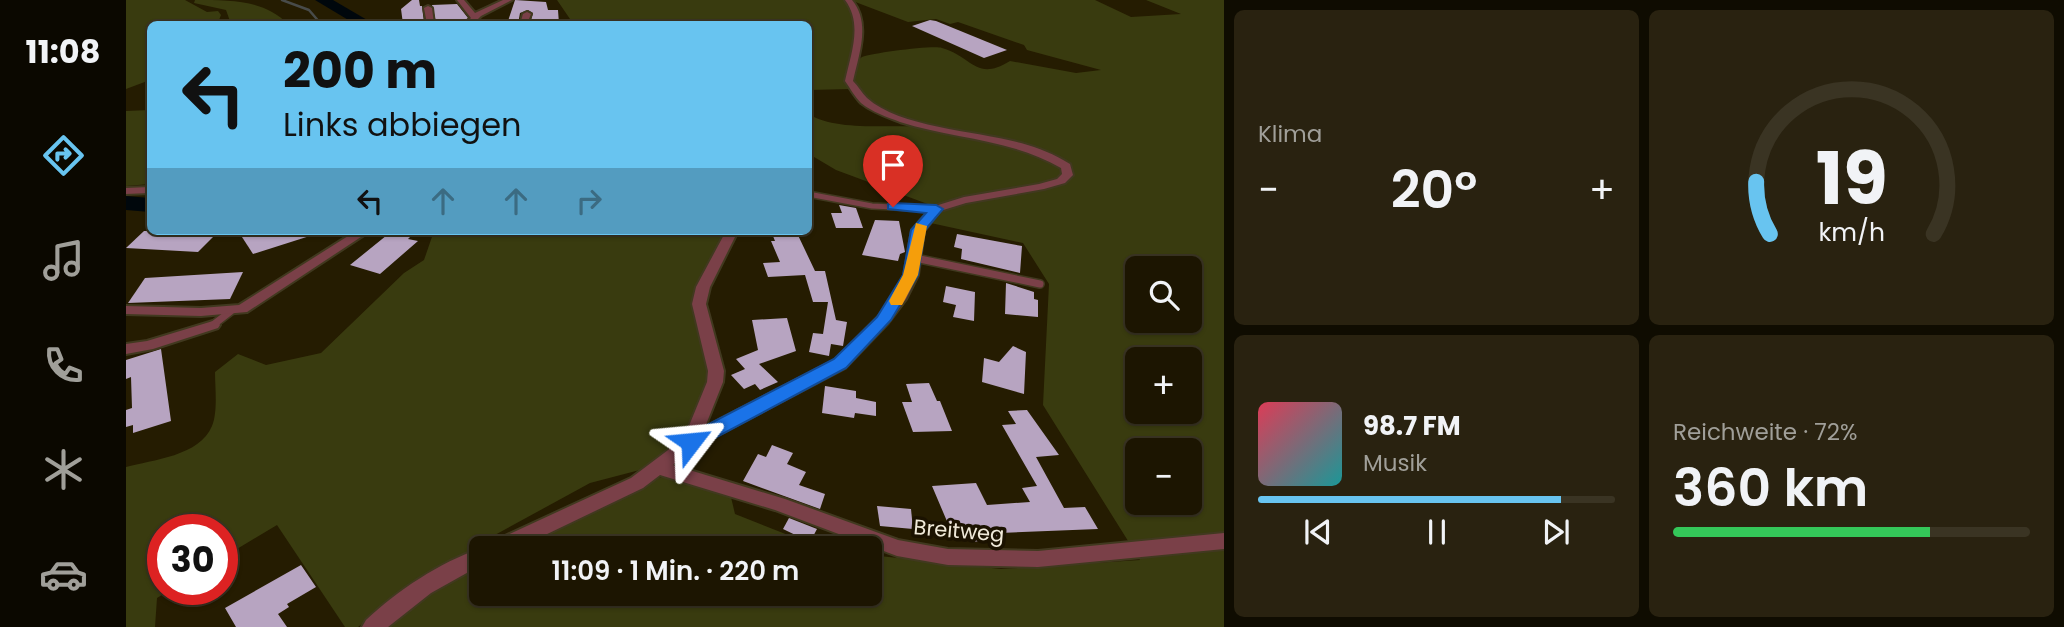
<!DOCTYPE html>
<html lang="de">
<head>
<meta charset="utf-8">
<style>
	body { margin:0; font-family:Poppins,sans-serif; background:#292210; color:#f1f3f6; height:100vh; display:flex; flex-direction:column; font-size:26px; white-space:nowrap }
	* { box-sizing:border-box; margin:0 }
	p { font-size:23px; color:#a09f99 }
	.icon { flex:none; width:38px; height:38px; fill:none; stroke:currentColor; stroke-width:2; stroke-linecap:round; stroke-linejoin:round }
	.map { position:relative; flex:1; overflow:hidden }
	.sheet { display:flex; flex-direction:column; gap:10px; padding:10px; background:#0f0c01; width:840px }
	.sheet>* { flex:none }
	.banner { position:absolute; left:21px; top:21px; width:665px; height:214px; border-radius:10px; box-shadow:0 2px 5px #0004,0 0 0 2px #3a3423; background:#68c4f0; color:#111; overflow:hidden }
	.tools { position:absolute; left:999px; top:256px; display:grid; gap:14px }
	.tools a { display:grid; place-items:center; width:77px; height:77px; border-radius:10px; background:#1c1501; box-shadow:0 2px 5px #0004,0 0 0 2px #3a3423; font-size:35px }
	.speed { position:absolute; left:21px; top:514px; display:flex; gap:14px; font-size:35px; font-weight:700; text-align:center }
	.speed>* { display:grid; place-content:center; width:91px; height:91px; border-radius:50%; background:#1c1501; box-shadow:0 2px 5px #0004,0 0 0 2px #3a3423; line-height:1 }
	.speed .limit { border:10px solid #d22; background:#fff; color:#111 }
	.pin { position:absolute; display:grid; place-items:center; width:60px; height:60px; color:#fff; margin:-72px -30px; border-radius:50% 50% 50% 0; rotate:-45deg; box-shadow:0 0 7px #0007 }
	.pin .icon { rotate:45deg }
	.me { position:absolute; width:77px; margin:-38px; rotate:61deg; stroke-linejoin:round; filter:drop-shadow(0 0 5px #0008) }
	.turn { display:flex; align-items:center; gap:24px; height:147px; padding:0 21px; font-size:32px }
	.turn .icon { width:91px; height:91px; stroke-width:2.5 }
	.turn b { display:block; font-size:49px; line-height:60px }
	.lanes { display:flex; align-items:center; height:66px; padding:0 21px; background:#0003; justify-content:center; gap:35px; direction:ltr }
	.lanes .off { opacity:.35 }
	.big { font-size:52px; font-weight:600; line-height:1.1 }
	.sheet .tile { flex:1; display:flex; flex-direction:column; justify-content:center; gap:10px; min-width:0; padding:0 24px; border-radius:10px; background:#292210 }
	.sheet .dial { align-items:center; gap:0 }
	.dial svg { height:182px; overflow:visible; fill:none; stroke:#3a3423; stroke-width:7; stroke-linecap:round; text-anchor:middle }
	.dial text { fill:#f1f3f6; stroke:none }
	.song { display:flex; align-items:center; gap:21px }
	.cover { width:84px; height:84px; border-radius:10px; background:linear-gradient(135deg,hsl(350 70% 55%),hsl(180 70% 35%)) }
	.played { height:7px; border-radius:4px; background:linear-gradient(90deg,#68c4f0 85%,#3a3423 85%) }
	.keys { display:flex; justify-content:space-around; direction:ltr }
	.heat { display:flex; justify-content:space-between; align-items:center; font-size:38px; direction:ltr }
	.charge { height:10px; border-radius:5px; background:linear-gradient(90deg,#34c759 72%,#3a3423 0) }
	.sheet .tiles { flex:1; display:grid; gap:10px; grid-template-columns:repeat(2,1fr) }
	.trip { position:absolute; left:343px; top:536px; width:413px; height:70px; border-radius:10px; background:#1c1501; box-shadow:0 2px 5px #0004,0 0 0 2px #3a3423; font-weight:600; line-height:70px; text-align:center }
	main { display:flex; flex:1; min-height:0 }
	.tab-bar { display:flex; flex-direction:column; width:126px; justify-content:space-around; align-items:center; background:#0b0800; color:#a09f99 }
	.tab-bar .icon { width:49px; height:49px }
	.tab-bar .current { color:#68c4f0 }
	.tab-bar b { font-size:32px; color:#f1f3f6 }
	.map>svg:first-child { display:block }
</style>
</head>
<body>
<main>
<nav class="tab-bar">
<b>11:08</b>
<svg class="icon current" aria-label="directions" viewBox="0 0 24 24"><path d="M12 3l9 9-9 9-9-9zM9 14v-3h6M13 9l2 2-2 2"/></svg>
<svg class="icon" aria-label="music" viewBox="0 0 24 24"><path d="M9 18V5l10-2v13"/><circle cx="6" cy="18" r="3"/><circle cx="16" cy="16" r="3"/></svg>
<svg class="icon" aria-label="phone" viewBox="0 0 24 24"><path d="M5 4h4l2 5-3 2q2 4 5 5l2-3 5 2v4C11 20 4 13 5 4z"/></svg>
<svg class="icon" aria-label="climate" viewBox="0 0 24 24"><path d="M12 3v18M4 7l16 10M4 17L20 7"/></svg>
<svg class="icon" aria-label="car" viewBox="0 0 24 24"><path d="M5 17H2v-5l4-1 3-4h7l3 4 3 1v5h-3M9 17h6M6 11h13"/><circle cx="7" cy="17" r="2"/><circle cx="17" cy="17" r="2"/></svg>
</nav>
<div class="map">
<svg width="1098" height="627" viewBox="0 0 1098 627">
	<rect width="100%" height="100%" fill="#251c01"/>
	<g fill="#393b0f" fill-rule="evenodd">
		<path d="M0,0H59L81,12L92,11L95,15L93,20L99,24H24V80L0,89Z"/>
		<path d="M69,0C106,0 138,0 162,24H105L100,10L68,3Z"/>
		<path d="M431,0H720C747,24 715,61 724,89L683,90L682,24H443L444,19Z"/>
		<path d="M724,0H969L1005,17L1055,14L1020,0H1098V627H251L326,575L355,559V593H744V555L875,569L1014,560L917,405L923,284L897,243L800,222L823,206L911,189L942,176L933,159L770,115L732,92L725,79L730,62L736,57C747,53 807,45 816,48C847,57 850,82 884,61L950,73L975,70L901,50L898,45L832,22L824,24L810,19L782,22ZM1012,268H1064V320H1012ZM1012,359H1064V411H1012ZM1012,450H1064V502H1012Z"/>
		<path d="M24,110V184L0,186V111Z"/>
		<path d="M683,114C709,132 768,124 800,127C838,131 900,148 934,167L935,174L929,180L807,206L710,170L683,154Z"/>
		<path d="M308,231H602L570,293L586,385L557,443L529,466L464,483L356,542L263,603L232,627H219L151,525L96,558V530H37V590H44L31,598L29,627H0V467C26,460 74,456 86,426C92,411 89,388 89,372L112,354L140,365L195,353L278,273L298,260Z"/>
		<path d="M538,477L604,493L609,514L695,548H377L520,479Z"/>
	</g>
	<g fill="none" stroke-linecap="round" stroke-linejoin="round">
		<path stroke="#484b4a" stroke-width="2.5" d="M156,0L183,10L195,24"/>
		<g fill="#00070c" fill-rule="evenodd">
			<path d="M189,0H207L248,24H229Z"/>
			<path d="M0,196L24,198V212L0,210Z"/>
		</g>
	</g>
	<g fill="#b7a4c1">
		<path d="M286,0H293L294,6H296L298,23L277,24L275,9Z"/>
		<path d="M389,0L420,2L422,10H432L433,24H404L407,13L402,10L394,13L392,24H381Z"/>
		<path d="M331,4L342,18L339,20L310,22L306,5Z"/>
		<path d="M804,20L810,21L881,50L858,58L786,26Z"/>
		<path d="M713,205L730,208L737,228H710L705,213H716Z"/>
		<path d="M749,220L773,221L779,252L774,254L772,261L736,255Z"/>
		<path d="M18,231H72L92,232L72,252L0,248Z"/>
		<path d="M137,231H189L190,234L127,254L116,237Z"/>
		<path d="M266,231H290L282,239L292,241L254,274L224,265Z"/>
		<path d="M645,231H670L689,271H699L710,320L721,322L717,346L705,344L703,356L683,352L687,333L697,334L702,302H687L679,275L642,277L637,263L654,262L645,241H649Z"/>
		<path d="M831,234L896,246L894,273L835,259L836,249L828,247Z"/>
		<path d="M117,272L104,299L2,303L19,278Z"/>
		<path d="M880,283L908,292V299L912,300V317L879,314Z"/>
		<path d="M820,286L849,292L848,321L827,317L830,305L817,302Z"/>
		<path d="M661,318L670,351L633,364L652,382L634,390L629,384L618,389L605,375L619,369L610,359L632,350L626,320Z"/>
		<path d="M887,346L900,352L898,394L856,382L858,358L873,362Z"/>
		<path d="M35,349L45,421L7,433V425L0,427V410L6,408L5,377L0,379V360Z"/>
		<path d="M803,383L811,401H814L826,431L787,432L776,402H786L780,384Z"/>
		<path d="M699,386L730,391V398L750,402V416L729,413L728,418L696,413Z"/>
		<path d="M901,410L933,455L910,457L938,508L959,507L972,529L874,533L877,539L845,542L838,525L823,526L806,486L850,483L861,505L904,502L896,488L911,486L876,425L890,424L882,411Z"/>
		<path d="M646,445L667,453L661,464L680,472L673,485L699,494L694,509L617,481L632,454L640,457Z"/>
		<path d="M751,506L785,509L787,529L754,526Z"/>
		<path d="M663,518L691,529L684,542L657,529Z"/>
		<path d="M175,565L190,587L161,604L163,607L152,614L161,627H110L99,608Z"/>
	</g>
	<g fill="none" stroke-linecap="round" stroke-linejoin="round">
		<defs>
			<path id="lane-far1" d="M682,194L746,206L810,209"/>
			<g id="lane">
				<path d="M789,258L914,284"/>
				<path d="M87,325L105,311"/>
			</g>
			<g id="street">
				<path d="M331,0H338L349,13L377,0H386L355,16L347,24H339L345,18Z"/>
				<path d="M719,0H726C745,23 733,54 727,81C732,86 736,93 741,98C774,128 852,131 895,143C913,148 928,154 944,164L947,175L939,183L918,189L840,203L814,211L798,231L792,275L780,299L762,323L719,368L571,446L547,465L659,499L772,540L822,549L912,551L1098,533V549L912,567L822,565L771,556L649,510L534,475L517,488L392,548H363L366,542L505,478L558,438L581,382L582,371L566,304L570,287L600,231H612L584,287L580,304L598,371L597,382L579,427L709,360L752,317L767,298L778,275L786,230L806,207L838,197L913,184L931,179L936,174L935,168C886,139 827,139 774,122C761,117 746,112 735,103C729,97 724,88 719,81C725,53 737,24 719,0Z"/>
				<path d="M302,6L306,8L308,24H301L298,8Z"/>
				<path d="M401,12L405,14L401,24H394L397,14Z"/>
				<path d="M24,187V193L0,194V188Z"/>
				<path d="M230,231H244L121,312L75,316L0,314V306L75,308L113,305Z"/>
				<path d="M87,321L92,322L94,325L92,328L27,349L0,354V344L21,341Z"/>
				<path d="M355,548V565L305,593L262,627H236L240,620C272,590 313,563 355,548Z"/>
			</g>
		</defs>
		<use href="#lane-far1" stroke="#41391f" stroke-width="8"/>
		<use href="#lane" stroke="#41391f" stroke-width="10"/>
		<use href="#street" stroke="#41391f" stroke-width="4"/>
		<use href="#lane-far1" stroke="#7a4048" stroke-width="5"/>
		<use href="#lane" stroke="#7a4048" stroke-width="7"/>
		<use href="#street" fill="#7a4048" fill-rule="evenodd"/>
	</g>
	<path fill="#1a73e8" stroke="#114b97" stroke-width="2" d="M767,203L810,205L817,209L799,230L792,275L765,320L720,368L572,447H558L555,442L558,437L708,359L751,317L777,275L785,230L800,213L762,209V204Z"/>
	<path fill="#f59e0b" d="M790,223L801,226L792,275L776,305H765L763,301L777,275Z"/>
	<g text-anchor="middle" stroke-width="7" stroke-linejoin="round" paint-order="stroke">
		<g font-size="21" fill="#f0ead9" stroke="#1b1200">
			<text transform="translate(833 531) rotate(5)" y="7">Breitweg</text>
		</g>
	</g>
</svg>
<div class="tools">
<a><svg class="icon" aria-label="search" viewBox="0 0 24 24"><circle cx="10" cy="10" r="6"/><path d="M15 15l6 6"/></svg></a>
<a>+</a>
<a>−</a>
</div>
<div class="speed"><div class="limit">30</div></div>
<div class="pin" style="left:767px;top:207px;background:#d93025"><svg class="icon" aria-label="arrive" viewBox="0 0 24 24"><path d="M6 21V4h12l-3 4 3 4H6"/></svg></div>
<svg class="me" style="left:565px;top:442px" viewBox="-20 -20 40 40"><path d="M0-17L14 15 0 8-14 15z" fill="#1a73e8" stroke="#fff" stroke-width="4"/></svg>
<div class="trip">11:09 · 1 Min. · 220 m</div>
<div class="banner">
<div class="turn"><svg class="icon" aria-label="left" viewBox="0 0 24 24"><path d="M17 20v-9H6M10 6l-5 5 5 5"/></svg><div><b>200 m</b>Links abbiegen</div></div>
<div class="lanes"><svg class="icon" aria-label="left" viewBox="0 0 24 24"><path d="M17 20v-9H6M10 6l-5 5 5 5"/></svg><svg class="icon off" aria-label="ahead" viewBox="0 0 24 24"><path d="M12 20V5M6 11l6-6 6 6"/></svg><svg class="icon off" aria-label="ahead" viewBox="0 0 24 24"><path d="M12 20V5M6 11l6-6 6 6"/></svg><svg class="icon off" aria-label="right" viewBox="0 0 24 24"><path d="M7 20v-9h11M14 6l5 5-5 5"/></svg></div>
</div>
</div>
<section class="sheet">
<div class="tiles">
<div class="tile"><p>Klima</p>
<div class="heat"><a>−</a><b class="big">20°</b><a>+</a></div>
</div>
<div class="tile dial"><svg viewBox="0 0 100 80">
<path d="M14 69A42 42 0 1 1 86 69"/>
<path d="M14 69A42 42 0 0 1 8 46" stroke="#68c4f0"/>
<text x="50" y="56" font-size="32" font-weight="700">19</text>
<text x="50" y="72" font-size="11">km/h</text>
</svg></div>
<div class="tile">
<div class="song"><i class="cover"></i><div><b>98.7 FM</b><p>Musik</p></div></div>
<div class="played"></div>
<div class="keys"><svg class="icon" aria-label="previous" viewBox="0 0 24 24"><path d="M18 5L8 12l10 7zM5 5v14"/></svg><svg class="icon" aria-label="pause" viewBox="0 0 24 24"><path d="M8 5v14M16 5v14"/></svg><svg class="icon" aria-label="next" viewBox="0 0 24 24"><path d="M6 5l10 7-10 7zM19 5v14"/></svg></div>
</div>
<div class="tile"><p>Reichweite · 72%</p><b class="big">360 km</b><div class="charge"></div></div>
</div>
</section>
</main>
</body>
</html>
